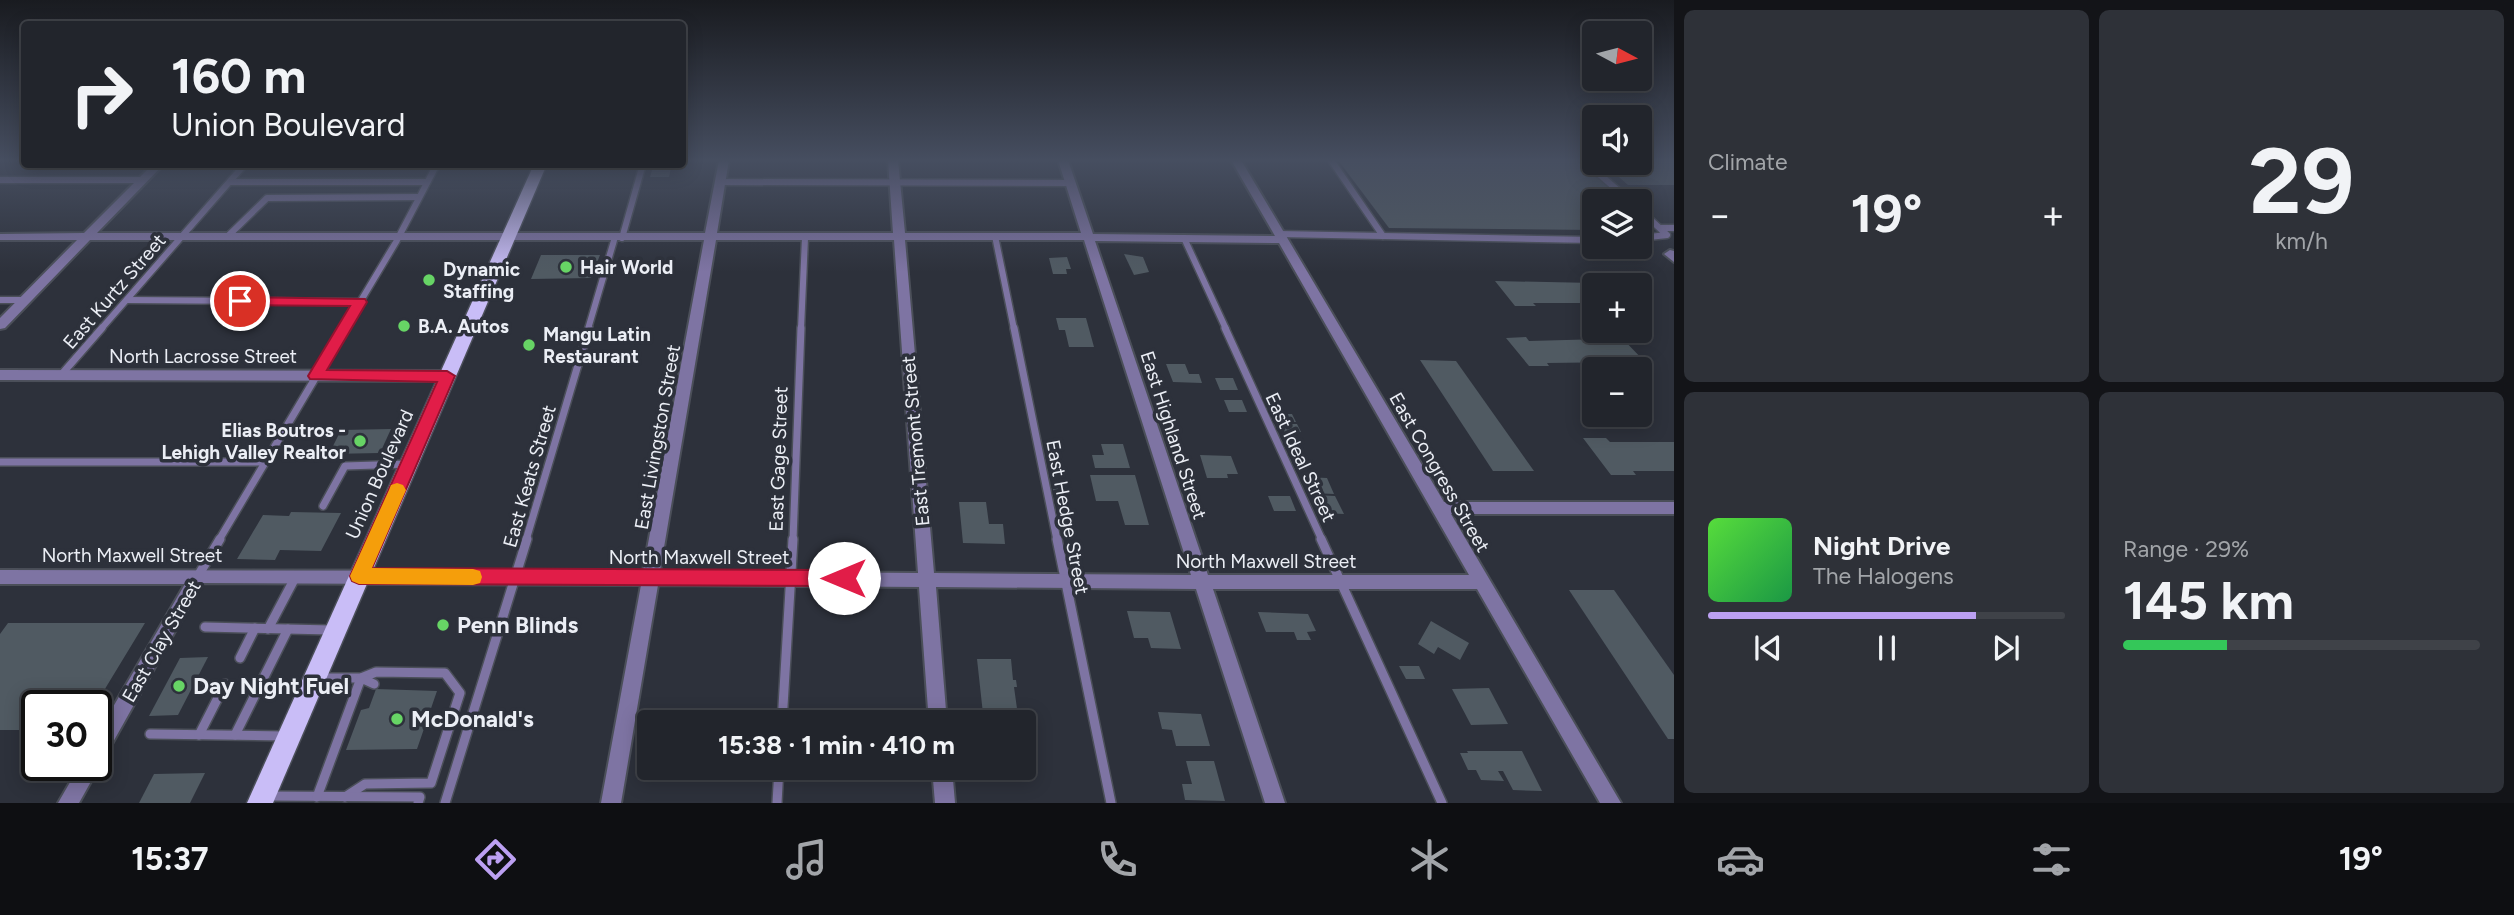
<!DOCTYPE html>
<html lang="en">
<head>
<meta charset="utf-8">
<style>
	body { margin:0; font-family:Figtree,sans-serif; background:#2e3138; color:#f1f3f6; height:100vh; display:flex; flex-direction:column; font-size:26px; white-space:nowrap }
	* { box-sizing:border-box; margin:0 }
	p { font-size:23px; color:#a2a5a9 }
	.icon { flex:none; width:38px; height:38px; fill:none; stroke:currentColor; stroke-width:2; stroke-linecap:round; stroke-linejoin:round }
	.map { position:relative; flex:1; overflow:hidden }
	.panel { display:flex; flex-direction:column; gap:10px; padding:10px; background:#131418; width:840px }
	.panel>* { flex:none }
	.guide { position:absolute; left:21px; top:21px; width:665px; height:147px; border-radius:7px; box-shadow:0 4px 18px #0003,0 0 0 2px #3f4248; background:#22252c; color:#f1f3f6; overflow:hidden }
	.needle { width:46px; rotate:97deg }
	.buttons { position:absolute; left:1582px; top:21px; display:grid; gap:14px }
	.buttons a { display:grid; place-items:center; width:70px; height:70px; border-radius:7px; background:#22252c; box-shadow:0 4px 18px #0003,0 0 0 2px #3f4248; font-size:35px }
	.speed { position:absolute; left:21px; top:690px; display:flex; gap:14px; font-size:35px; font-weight:700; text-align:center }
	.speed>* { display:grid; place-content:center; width:91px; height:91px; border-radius:50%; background:#22252c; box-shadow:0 4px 18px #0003,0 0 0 2px #3f4248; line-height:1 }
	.speed .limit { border:4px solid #111; border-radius:10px; background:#fff; color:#111 }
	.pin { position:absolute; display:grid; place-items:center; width:60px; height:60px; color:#fff; margin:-30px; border:4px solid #fff; border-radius:50%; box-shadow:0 2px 7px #0007 }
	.me { position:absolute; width:77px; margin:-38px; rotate:270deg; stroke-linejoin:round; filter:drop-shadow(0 0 5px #0008) }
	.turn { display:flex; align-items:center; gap:24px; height:147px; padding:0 35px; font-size:32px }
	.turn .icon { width:91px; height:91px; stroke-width:2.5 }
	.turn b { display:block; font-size:49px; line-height:60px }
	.big { font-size:52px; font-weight:700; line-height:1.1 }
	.panel .widget { flex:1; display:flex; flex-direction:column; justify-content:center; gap:10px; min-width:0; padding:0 24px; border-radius:10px; background:#2e3138 }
	.panel .dial { align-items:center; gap:0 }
	.dial b { font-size:91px; line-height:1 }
	.song { display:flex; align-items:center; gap:21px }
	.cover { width:84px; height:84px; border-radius:10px; background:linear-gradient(135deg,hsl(110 70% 55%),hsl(140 70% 35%)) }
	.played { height:7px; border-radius:4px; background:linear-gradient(90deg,#bca0f2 75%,#3f4248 75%) }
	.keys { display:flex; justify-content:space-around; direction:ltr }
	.heat { display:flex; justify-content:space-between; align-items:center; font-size:38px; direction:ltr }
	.charge { height:10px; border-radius:5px; background:linear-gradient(90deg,#34c759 29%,#3f4248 0) }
	.panel .tiles { flex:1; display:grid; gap:10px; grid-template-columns:repeat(2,1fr) }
	.trip { position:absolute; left:637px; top:710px; width:399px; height:70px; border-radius:7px; background:#22252c; box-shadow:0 4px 18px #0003,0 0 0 2px #3f4248; font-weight:700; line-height:70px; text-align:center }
	.tab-bar { display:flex; height:112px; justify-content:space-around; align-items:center; background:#0e0f12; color:#a2a5a9 }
	.tab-bar .icon { width:49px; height:49px }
	.tab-bar .selected { color:#bca0f2 }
	.tab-bar b { font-size:32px; color:#f1f3f6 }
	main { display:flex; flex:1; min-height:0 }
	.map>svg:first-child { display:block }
</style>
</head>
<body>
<main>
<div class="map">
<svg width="1674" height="803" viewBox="0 0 1674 803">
	<rect width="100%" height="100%" fill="#2d313b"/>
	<g fill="#505a62">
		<path d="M1338,160H1579L1624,201H1594V230L1389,228Z"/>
		<path d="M1640,160H1674V185H1628L1603,163H1640Z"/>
		<path d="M654,164H672L669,177H650Z"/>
		<path d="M1124,254L1143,257L1149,272L1134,275Z"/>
		<path d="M541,255H600L591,278L531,279Z"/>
		<path d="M1067,257L1071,269H1066L1067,274H1053L1049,258Z"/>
		<path d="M1605,280H1625L1630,285H1610Z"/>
		<path d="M1495,281L1594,283V303H1533L1536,306H1515Z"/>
		<path d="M1056,318H1086L1094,347H1069L1065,330H1059Z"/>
		<path d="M1601,336H1620L1648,365H1627L1624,362L1547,363L1549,366H1529L1506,338L1526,337L1529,341L1603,339Z"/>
		<path d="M1420,360L1456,361L1534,471H1493Z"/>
		<path d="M1166,364H1185L1189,374H1199L1202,383L1173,382Z"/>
		<path d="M1215,378H1233L1238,390H1220Z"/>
		<path d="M1224,400H1242L1247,412H1229Z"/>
		<path d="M1275,414H1292L1296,422H1279Z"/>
		<path d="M1281,424H1297L1301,432L1285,433Z"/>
		<path d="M391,429L380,453L329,454L341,430Z"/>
		<path d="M1583,438H1606L1610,442H1674V471H1633L1636,475H1611Z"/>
		<path d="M1101,444H1123L1130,468H1095L1092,455H1104Z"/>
		<path d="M1200,455L1231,456L1238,474H1227L1228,478H1207Z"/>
		<path d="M1090,475H1135L1149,525H1125L1118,501H1096Z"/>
		<path d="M1305,477L1327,478L1334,494L1312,493Z"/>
		<path d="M1052,484L1066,485L1069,501L1055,500Z"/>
		<path d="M1313,495L1335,496L1344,514L1321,513Z"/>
		<path d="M1268,496H1290L1296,511H1274Z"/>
		<path d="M959,502H986L989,524H1003L1005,544L963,543Z"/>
		<path d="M291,512L341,513L321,551L280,550L275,560L237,559L263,515L289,516Z"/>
		<path d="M1569,590H1614L1674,675V739H1668Z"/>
		<path d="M1127,611L1170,612L1181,649L1151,648L1148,638H1134Z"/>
		<path d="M1258,612L1308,614L1316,631L1307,632L1311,640H1297L1294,632H1266Z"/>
		<path d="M1431,621L1469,643L1460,660L1438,647L1434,654L1418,644Z"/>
		<path d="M8,623H145L97,702L37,705V730H0V634Z"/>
		<path d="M208,657L178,715L149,716L180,658Z"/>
		<path d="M977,659H1011L1013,680H1016L1017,687H1014L1019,723H984Z"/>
		<path d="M1399,666H1419L1425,679H1406Z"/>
		<path d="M1489,688L1508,724L1471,725L1452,689Z"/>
		<path d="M376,689L437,691L417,749L346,750L361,710L369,708Z"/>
		<path d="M1158,712L1201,714L1210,746H1176L1172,730L1162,729Z"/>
		<path d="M1467,751H1522L1542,791L1513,790L1503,771H1498L1504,781L1481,780L1476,770H1468L1460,753H1468Z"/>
		<path d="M1186,761H1214L1225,801L1185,800L1182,784H1192Z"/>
		<path d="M205,773L190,803H139L154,774Z"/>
	</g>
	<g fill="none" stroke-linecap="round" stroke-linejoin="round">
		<defs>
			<g id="service-far2">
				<path d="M1331,160L1383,236"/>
				<path d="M1583,160L1630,201"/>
				<path d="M0,180H143"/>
				<path d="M230,182H426"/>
				<path d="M720,182L1071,183"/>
				<path d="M1640,210L1667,235L1640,238"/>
				<path d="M1661,228H1674"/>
				<path d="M1279,234L1594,240"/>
				<path d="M228,236L267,198L418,197"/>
				<path d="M995,236L1014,329"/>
				<path d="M622,238L643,164"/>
				<path d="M1184,238L1226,329"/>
				<path d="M0,300H24"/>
				<path d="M127,300L360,302"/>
				<path d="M101,329L245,164"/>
				<path d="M344,329L396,242L437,164"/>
				<path d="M588,329L615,237"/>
				<path d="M801,329L805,238"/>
			</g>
			<g id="service-far1">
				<path d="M1014,328L1057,540"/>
				<path d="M1225,328L1322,540"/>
				<path d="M61,375L102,328"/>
				<path d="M0,462H265"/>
				<path d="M323,506L345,466L408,464"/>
				<path d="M219,540L345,328"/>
				<path d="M526,540L589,328"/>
				<path d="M793,540L801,328"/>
			</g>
			<g id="service">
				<path d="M1057,539L1111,803"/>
				<path d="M1321,539L1442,803"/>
				<path d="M198,576L220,539"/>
				<path d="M205,627L331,630"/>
				<path d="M268,629L296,576"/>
				<path d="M240,658L255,628"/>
				<path d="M320,678H361L376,672L445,673L460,693L431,783L365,784L345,797"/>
				<path d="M782,723L793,539"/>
				<path d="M150,734L285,736"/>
				<path d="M199,735L225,684"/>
				<path d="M235,735L288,629"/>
				<path d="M267,796L420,797L418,803"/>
				<path d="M317,797L361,678L374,684"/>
				<path d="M445,803L527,539"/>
				<path d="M777,803L779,768"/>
			</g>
			<g id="minor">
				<path d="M719,160H729L717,233H893L888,160H898L905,233H1081L1058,160H1068L1093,234L1275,236L1231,160H1241L1444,502H1674V514H1451L1621,803H1600L1477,589H1213L1285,803H1265L1196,589L936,587L947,723H929L919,587L658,585L621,803H601L641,585L202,583L79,803H58L80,765H96V736L185,584H0V570L643,571L704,240H90L5,328L0,329V318L77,240H0V234L84,233L153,164H164L97,233H705ZM716,240H894L918,573L660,571ZM905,240H1084L1191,575L934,573ZM1095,241L1279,243L1469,575H1208Z"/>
				<path d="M1670,250L1674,251V262L1664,254Z"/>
				<path d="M0,370L447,371L454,376L447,381L0,380Z"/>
				<path d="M932,768H952L955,803H935Z"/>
			</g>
			<path id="primary" d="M534,164H547L273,803H247Z"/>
		</defs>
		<use href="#service-far2" stroke="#4b4f59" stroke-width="9"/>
		<use href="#service-far1" stroke="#4b4f59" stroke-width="10"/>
		<use href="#service" stroke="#4b4f59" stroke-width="12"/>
		<use href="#minor" stroke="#4b4f59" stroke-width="4"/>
		<use href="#primary" stroke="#4b4f59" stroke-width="3"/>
		<use href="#service-far2" stroke="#7e74a3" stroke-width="6"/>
		<use href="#service-far1" stroke="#7e74a3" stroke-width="7"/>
		<use href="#service" stroke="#7e74a3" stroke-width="9"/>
		<use href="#minor" fill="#7e74a3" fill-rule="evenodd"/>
		<use href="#primary" fill="#c9bdf7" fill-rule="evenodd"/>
	</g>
	<linearGradient id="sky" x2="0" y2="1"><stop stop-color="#191b20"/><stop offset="0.59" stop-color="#464e60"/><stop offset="1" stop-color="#464e60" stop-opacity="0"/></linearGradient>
	<rect width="1674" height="272" fill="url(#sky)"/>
	<path fill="#e11d48" stroke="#92132f" stroke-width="2" d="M240,297L365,299L367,302L327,370L447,371L455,376L372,568L844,570L851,573L854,578L851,584L844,586L359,584L352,581L350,576L437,382L310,379L308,376L350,306L235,305V298Z"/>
	<path fill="#f59e0b" d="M397,483L403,485L406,490L372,568L473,569L480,571L482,577L480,583L473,585L359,584L352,581L350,576L389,490L391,485Z"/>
	<g fill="#67d465" stroke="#2d313b" stroke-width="2.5">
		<circle cx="566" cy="267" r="7"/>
		<circle cx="429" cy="280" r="7"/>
		<circle cx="404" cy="326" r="7"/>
		<circle cx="529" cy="345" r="7"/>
		<circle cx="360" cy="441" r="7"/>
		<circle cx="443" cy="625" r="7"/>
		<circle cx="179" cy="686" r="7"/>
		<circle cx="397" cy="719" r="7"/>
	</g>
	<g text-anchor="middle" stroke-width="7" stroke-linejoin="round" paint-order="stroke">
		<g font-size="19" font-weight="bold" fill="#ebeef5" stroke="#2d313b" text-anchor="start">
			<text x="580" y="274">Hair World</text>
			<text x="443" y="276">Dynamic<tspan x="443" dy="22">Staffing</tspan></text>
			<text x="418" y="333">B.A. Autos</text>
			<text x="543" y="341">Mangu Latin<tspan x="543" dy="22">Restaurant</tspan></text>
			<text x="346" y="437" text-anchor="end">Elias Boutros -<tspan x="346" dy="22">Lehigh Valley Realtor</tspan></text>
		</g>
		<g font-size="19" fill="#ebeef5" stroke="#2d313b">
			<text transform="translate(114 291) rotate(-49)" y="7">East Kurtz Street</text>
			<text x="203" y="363">North Lacrosse Street</text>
			<text transform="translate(1174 435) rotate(72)" y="7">East Highland Street</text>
			<text transform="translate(657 437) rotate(-80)" y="7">East Livingston Street</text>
			<text transform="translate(915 441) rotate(-95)" y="7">East Tremont Street</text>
			<text transform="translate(1301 457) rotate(65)" y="7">East Ideal Street</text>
			<text transform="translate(778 459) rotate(-88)" y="7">East Gage Street</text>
			<text transform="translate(1440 472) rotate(60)" y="7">East Congress Street</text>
			<text transform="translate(379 474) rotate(-66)" y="7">Union Boulevard</text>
			<text transform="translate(529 476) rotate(-74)" y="7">East Keats Street</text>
			<text transform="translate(1068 517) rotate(79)" y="7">East Hedge Street</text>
			<text x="132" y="562">North Maxwell Street</text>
			<text x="699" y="564">North Maxwell Street</text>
			<text x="1266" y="568">North Maxwell Street</text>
			<text transform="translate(161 641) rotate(-60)" y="7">East Clay Street</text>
		</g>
		<g font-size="23" font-weight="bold" fill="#ebeef5" stroke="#2d313b" text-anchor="start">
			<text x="457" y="633">Penn Blinds</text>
			<text x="193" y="694">Day Night Fuel</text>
			<text x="411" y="727">McDonald's</text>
		</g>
	</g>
</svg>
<div class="buttons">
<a><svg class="needle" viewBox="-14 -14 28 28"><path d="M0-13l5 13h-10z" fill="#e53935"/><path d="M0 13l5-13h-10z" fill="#a2a5a9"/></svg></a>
<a><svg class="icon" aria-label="sound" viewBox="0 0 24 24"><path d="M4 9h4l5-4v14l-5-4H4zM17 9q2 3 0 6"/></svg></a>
<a><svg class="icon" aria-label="layers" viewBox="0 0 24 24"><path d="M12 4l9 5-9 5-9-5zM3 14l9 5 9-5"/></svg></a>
<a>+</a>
<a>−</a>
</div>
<div class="speed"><div class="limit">30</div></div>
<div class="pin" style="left:240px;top:301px;background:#d93025"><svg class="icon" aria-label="arrive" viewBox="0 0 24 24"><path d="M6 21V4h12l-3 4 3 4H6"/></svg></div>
<svg class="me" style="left:844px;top:578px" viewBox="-20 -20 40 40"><circle r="19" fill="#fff"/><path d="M0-13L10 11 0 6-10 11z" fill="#e11d48"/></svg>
<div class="trip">15:38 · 1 min · 410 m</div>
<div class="guide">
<div class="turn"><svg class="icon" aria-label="right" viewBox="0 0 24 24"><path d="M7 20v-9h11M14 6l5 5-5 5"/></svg><div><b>160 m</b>Union Boulevard</div></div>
</div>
</div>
<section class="panel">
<div class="tiles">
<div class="widget"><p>Climate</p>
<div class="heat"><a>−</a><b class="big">19°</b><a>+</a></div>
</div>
<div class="widget dial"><b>29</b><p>km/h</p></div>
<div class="widget">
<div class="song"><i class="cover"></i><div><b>Night Drive</b><p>The Halogens</p></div></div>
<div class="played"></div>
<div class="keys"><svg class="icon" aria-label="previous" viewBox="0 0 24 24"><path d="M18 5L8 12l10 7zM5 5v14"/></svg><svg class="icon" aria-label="pause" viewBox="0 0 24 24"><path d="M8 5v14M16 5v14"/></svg><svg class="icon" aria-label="next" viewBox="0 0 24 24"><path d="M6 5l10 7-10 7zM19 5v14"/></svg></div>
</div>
<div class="widget"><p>Range · 29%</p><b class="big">145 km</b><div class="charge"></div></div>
</div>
</section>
</main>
<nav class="tab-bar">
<b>15:37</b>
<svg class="icon selected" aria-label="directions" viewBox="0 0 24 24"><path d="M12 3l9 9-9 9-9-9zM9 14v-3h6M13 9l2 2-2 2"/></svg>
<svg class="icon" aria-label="music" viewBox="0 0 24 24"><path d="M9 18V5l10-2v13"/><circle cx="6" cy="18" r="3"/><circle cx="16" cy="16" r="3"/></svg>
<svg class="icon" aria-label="phone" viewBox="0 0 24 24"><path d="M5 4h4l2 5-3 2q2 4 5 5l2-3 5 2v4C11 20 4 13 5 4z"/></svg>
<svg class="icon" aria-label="climate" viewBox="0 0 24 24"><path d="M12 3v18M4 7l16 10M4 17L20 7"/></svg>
<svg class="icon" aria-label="car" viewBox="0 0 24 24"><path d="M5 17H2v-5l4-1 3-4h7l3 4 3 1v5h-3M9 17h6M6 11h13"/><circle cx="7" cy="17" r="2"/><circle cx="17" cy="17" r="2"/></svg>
<svg class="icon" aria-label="filters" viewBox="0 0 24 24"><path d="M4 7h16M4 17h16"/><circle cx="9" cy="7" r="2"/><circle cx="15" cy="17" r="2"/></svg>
<b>19°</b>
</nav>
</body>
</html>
